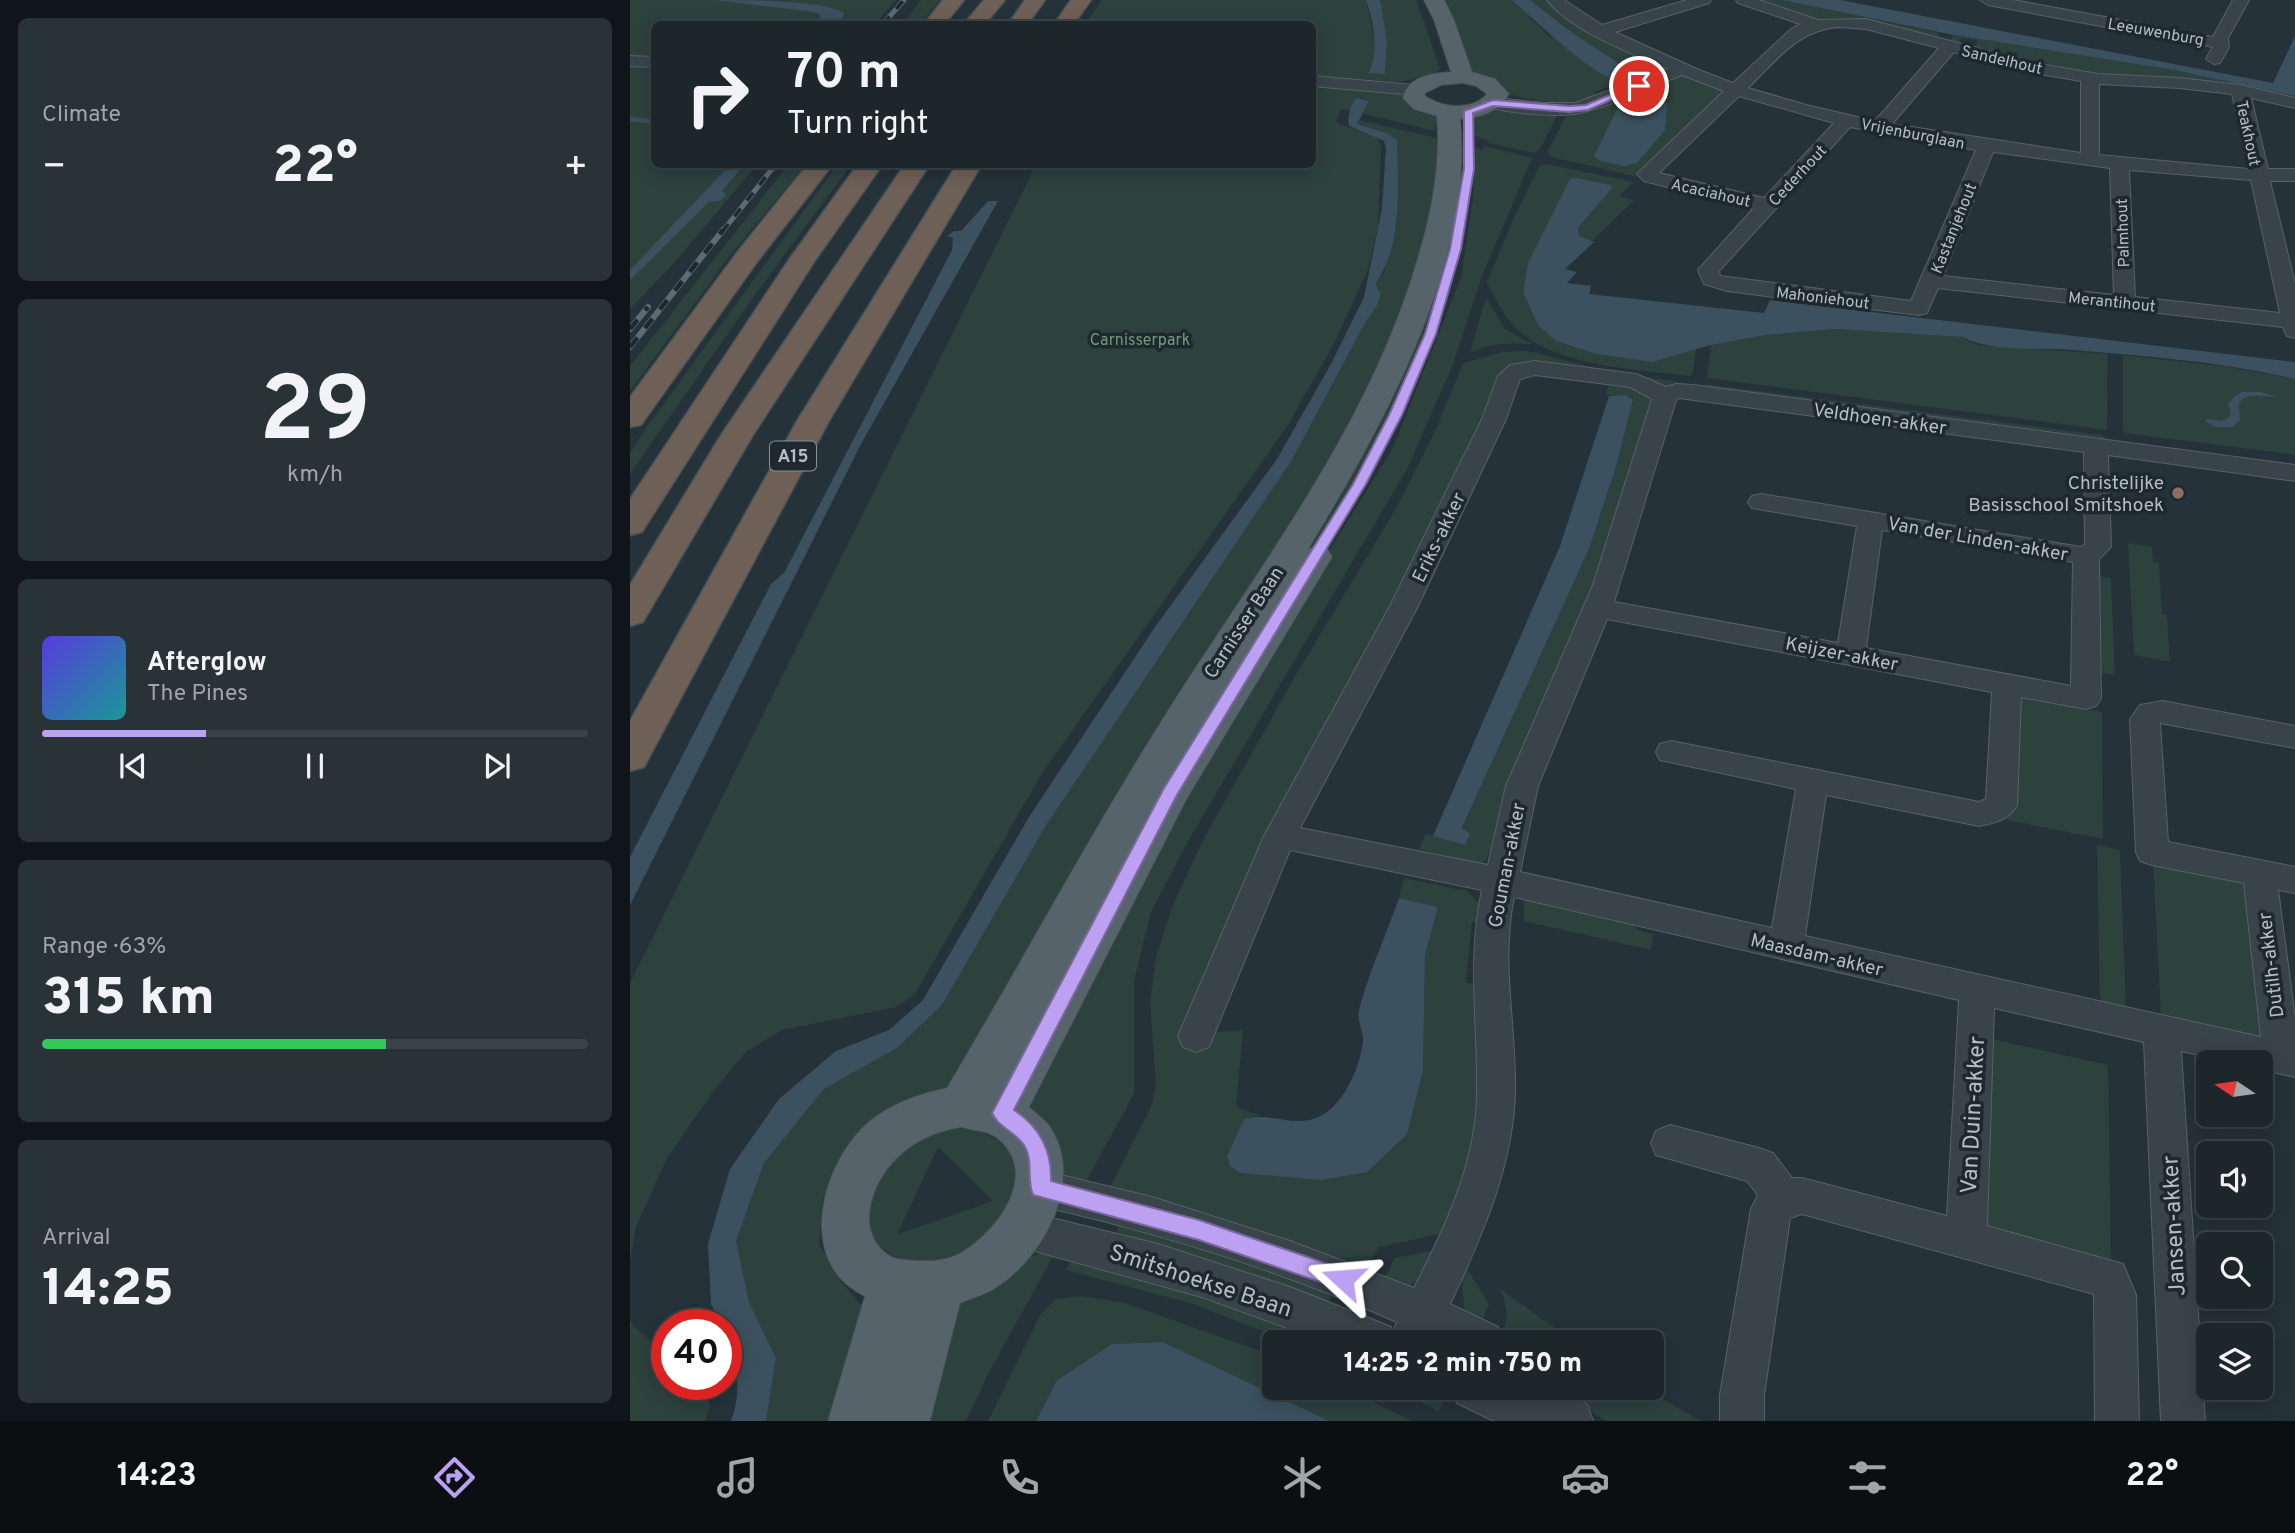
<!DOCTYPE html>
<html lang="en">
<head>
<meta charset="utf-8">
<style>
	body { margin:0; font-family:Overpass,sans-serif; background:#293237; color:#f1f3f6; height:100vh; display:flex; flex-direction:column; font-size:26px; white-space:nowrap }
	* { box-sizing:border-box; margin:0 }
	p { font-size:23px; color:#a0a5a9 }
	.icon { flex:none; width:38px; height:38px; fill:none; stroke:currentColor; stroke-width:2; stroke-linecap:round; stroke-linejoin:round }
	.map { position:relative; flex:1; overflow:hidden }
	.panel { display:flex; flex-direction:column; gap:18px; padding:18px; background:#0f1518; width:630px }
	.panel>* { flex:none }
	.guide { position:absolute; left:21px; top:21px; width:665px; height:147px; border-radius:10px; box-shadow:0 4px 18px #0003,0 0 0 2px #3a4347; background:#1c262b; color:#f1f3f6; overflow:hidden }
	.needle { width:46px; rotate:283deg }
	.tools { position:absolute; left:1566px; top:1050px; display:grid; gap:14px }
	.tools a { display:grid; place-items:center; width:77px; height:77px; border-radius:10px; background:#1c262b; box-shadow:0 4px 18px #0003,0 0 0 2px #3a4347; font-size:35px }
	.speed { position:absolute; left:21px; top:1309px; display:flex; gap:14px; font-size:35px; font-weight:700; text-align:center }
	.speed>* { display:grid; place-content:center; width:91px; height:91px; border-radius:50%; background:#1c262b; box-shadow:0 4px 18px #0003,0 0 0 2px #3a4347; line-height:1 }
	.speed .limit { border:10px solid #d22; background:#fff; color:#111 }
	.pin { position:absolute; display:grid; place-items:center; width:60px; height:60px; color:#fff; margin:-30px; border:4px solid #fff; border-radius:50%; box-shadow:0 2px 7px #0007 }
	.me { position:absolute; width:77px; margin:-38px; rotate:289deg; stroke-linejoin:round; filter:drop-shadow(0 0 5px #0008) }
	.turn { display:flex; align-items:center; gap:24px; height:147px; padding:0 21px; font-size:32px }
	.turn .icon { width:91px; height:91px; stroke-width:2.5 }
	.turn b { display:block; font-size:49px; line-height:60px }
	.big { font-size:52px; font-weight:800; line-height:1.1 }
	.panel .tile { flex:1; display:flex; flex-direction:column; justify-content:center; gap:10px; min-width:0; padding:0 24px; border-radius:10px; background:#293237 }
	.panel .dial { align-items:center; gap:0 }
	.dial b { font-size:91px; line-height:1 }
	.song { display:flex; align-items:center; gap:21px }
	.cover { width:84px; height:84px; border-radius:10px; background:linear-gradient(135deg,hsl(250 70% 55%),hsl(180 70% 35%)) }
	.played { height:7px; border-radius:4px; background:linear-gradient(90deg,#bca0f2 30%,#3a4347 30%) }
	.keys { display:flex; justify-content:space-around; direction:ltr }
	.heat { display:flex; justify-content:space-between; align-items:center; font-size:38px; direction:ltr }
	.charge { height:10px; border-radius:5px; background:linear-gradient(90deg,#34c759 63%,#3a4347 0) }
	.trip { position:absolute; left:632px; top:1330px; width:402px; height:70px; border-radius:10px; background:#1c262b; box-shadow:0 4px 18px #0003,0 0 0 2px #3a4347; font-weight:800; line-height:70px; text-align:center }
	.tab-bar { display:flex; height:112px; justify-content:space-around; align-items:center; background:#0b0f11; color:#a0a5a9 }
	.tab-bar .icon { width:49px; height:49px }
	.tab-bar .current { color:#bca0f2 }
	.tab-bar b { font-size:32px; color:#f1f3f6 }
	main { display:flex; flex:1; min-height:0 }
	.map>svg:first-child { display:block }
</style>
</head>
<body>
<main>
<section class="panel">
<div class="tile"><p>Climate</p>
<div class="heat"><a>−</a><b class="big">22°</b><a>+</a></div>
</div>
<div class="tile dial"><b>29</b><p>km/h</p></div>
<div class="tile">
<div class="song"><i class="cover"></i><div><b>Afterglow</b><p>The Pines</p></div></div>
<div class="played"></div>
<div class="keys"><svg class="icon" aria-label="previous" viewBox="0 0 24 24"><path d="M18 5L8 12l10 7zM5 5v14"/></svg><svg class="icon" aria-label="pause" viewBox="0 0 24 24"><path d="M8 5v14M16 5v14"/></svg><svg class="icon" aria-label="next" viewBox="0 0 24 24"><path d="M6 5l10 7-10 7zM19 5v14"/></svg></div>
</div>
<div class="tile"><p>Range · 63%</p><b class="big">315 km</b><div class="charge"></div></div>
<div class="tile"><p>Arrival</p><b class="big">14:25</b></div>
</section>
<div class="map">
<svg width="1665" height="1421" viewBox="0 0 1665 1421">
	<rect width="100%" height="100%" fill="#253239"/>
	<g fill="#2d413d" fill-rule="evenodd">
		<path d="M0,0H266L245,24H24V164L127,165L44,263L0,309Z"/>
		<path d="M291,0H310L290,24H272Z"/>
		<path d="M472,0H736L745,42L744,60L755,74L757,43L749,0H786L810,68L806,73L770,82L725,79L722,87L770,94L812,118L815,129L805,126V131L731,113L739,101L736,99L727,98L721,111L711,109L706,121L709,124L746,137L751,146L748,226L738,269L704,344L658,425L411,775L285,994L266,1007L152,1030L116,1052L85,1089L37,1158L6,1227L0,1261V983L406,165L682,164V24H455Z"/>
		<path d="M810,0H882L919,36L1004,73L944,34L900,0H920L1039,68L984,90L976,88L964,92L967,94C947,108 907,101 885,96C870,92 855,81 840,73Z"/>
		<path d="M1120,0H1151L1311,33L1304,40L1277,32L1193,22Z"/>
		<path d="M1324,35L1544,70L1665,96V102L1473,75L1343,49L1348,41L1332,38L1328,43L1319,40Z"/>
		<path d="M1048,76H1059L1096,90L1013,172L1008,171L1004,176L922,157L917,152L939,111Z"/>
		<path d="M866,108L930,110L910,149L905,153L857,143L858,141L843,135V118Z"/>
		<path d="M729,120L815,140L809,204L740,410L328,1085L247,1123L207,1163L193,1200L189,1244L210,1280L233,1307L212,1421H136L146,1358L119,1302L106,1241L134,1163L194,1089L267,1048L312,1005L417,824L662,460L735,323L748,304L746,283L754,272L766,227L767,141L727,124Z"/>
		<path d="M854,146L902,158L852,276L822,367L777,469L556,845L521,912L504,981V1094L452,1189L439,1185L424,1165L402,1119L401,1087L519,852L683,576L762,450L831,278L843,198L844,147L853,150Z"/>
		<path d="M823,148H834C829,339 715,506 614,660C558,744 503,828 448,912L759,393Z"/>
		<path d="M916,164L1004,182L989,196L1004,200L961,242L949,236L948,228L982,187L980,185L946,178L898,263L893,292L1023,362L1066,349L1063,373L1060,376C1011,370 939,367 898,338C878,324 867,304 857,282L882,222L909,166Z"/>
		<path d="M158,165H175L102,253L0,391V366Z"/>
		<path d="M207,165H221L122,299L0,474V453L19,424Z"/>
		<path d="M856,298L875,329L902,344C881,343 859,343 840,353Z"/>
		<path d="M1205,329L1332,337L1347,345L1478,354L1477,430L1077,378L1081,345L1136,335Z"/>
		<path d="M898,351L970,369L1060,384L1059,388H1037L888,365L641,836L580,1033L613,1030L606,1107L630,1115L614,1119L597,1156L600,1166L793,1070L795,955L808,907L769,898L774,878L837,891L853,907L851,922H842L836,983L848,984L859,1110L825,1231L748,1247L733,1277L477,1193L522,1105L526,1086L520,1003L526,957L542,907L573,840L664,678L765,510L807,427L833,363L873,352Z"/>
		<path d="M1493,355L1599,367L1665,379V455L1495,433L1493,429Z"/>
		<path d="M979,384L1008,388L1020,398L1026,399L966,588L868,852L860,851L856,860L846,864L789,849L796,833L803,836L839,834L832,829L959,549L986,467L1003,400L996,395H975Z"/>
		<path d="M1075,384L1471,435L1476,438V445L1073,391Z"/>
		<path d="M1498,543L1522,547L1523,561L1529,563L1532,614L1537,615L1540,662L1504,655Z"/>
		<path d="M1459,575L1481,578L1485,675L1461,671Z"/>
		<path d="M1385,695L1472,712L1473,839L1377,820L1379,816Z"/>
		<path d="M1467,845L1490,850L1496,1009L1470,1004Z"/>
		<path d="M1523,861L1605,878L1616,884L1639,1041L1531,1016Z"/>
		<path d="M894,897L1000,921L1007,930L1023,934L1021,950L894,921Z"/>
		<path d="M1357,1038L1478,1065L1481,1264L1363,1234L1350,1219Z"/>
		<path d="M318,1128C446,1129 368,1278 284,1263C259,1258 232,1238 237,1209C238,1203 242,1195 244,1189C247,1182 250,1171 255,1165C271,1147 295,1135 318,1128ZM308,1147L363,1201L268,1234V1233Z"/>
		<path d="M491,1220L706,1288L694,1309L484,1239Z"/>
		<path d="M816,1248L803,1269L777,1288L752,1284L765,1258Z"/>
		<path d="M415,1252L425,1253L358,1374L336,1421H281L321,1307L393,1259Z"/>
		<path d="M444,1256L703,1336L698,1342H661L563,1304L436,1270Z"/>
		<path d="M837,1269L859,1304L848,1330L836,1324L831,1276Z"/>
		<path d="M870,1289L945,1342H870L868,1340C879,1321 879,1310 870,1289Z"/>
		<path d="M450,1296L495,1303L644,1356V1388H715L782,1421H699L533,1342L482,1344L427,1380L406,1421H358L410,1315L426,1299Z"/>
		<path d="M0,1318L3,1326L37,1354V1384H73L80,1406L75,1421H0Z"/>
		<path d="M765,1388H815L821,1390L808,1411Z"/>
		<path d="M930,1388H1014L1071,1421H975Z"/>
	</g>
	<g fill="#3b515f">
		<path d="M83,0C109,0 197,0 214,13L210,24H190V14L178,11Z"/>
		<path d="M736,0H749L751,4L757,43L755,74L739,73C749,49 744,24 736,0Z"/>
		<path d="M882,0H900L944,34L1004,73C997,77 993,80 984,79C966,78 898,15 882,0Z"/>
		<path d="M1151,0H1210L1643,83L1665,36V96L1544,70L1324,35Z"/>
		<path d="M1026,93L1037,103L1035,130L1007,163L994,166L971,161L964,156L990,103Z"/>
		<path d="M727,98L739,101L727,124L756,133L767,140C768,186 773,244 746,283L748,291L751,292L748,304L735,323L662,460L417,824L312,1005L267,1048L194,1089L134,1163L106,1241L119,1302L146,1358L136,1421H101C110,1396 108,1379 103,1353C101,1342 96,1336 96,1325H91L81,1304L78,1244L100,1169L149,1099L206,1051L259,1030L293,1000L399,817L525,627L647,459L701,364L734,297L752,208L756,147L754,141L719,126C717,118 721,102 727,98Z"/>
		<path d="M100,165H114L92,191L96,195L90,201L79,202L0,280V270Z"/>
		<path d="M946,178L981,185L982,188L948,228L949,236L964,242L935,269L947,272L937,283L961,286L959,294L1134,313L1140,300L1665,362V379C1593,362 1516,356 1442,350C1407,347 1364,353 1332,337L1205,329L1136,335L1081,345L1023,362L967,354L926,341L908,325L893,292L898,263L940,179Z"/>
		<path d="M358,201H368L231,444L0,905V857L141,584L154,573L322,250L323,238L317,236L324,231H331Z"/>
		<path d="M1612,392H1631L1647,397C1634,398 1618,391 1609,403L1610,420L1603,427H1585L1576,422V419C1585,419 1594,425 1601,414L1598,404L1605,396Z"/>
		<path d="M996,395L1003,400L986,467L959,549L832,828L840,834L835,845L803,836L930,546L979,396Z"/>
		<path d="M769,898L808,907L795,955L793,1070L777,1134L737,1172L691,1180L611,1173L600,1166L597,1156L614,1119C640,1112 659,1126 683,1119C712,1111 730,1068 733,1041C734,1031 726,1020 729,1010C739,972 756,935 769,898Z"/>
		<path d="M533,1342L699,1421H406L427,1380L482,1344Z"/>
	</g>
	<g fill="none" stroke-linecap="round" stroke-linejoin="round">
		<path stroke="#3b515f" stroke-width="4.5" d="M0,119L24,122"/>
		<defs>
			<g id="minor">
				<path d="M917,0H934L972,25L1057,0H1081L1079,3L985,32L1069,70L1103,83L1161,29L1170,24L1108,3L1106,0H1129L1188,20L1236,19L1405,63L1468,74L1549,78L1610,85L1665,98V108L1621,98L1638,169H1665V181H1640L1665,284V338L1657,336L1653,327L1308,288L1297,313L1289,315L1097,291L1074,284L1068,270L1123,209L1014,181L1007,174L1094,91L1052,75C1022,86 973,110 944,114C917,117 883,113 857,107L854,103L857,99L863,98L916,103H945L1038,69C1001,53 943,32 917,0ZM1210,27L1236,29L1309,48L1245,121L1176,105L1118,88C1146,61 1168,29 1210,27ZM1324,52L1404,73L1451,81V153L1262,124ZM1469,84L1549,88L1602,94L1619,169L1469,155ZM1109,96L1204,123L1134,198L1029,173ZM1220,127L1346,150L1281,301L1090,276L1089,271ZM1363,152L1480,168L1484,295L1313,276ZM1499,170L1621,180L1650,313L1505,297Z"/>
				<path d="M1350,0H1383L1583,37L1603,0H1619L1598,38L1599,47L1590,63L1584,64L1576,59L1583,47L1358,5Z"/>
				<path d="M0,56L24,57V67L0,66Z"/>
				<path d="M682,76L785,85L794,90L785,95L682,86Z"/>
				<path d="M905,361L1006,374L1036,387L1046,384L1063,385L1665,465V481L1478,455L1481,547L1469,559L1471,699L1466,706L1456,709L1391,697L1387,805C1379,820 1365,823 1349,826L1196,795L1175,936L1631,1037L1614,883L1522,865L1510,861L1506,852L1500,719L1510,705L1533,701L1665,726V748L1530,723L1538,842L1665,867V893L1648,890L1665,1018V1077L1631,1069V1062H1601L1551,1051L1575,1421H1531L1514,1042L1364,1008L1357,1226L1493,1264L1506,1295L1509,1421H1465L1464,1294L1172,1214L1160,1218L1134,1395V1421H1090V1395L1121,1209L1128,1195L1117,1181L1026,1155L1021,1143L1026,1131L1040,1125L1129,1148L1143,1153L1162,1178H1172L1317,1216L1329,1000L884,897C870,964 887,1029 885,1095C882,1169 851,1238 820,1304L868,1327L874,1342H810L803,1339L802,1342H696L572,1297L379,1244L373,1230L379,1216L393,1211L528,1244L660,1287L746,1321L761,1327L763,1332L767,1322C654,1272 531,1233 410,1206L396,1201L390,1188L396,1175L410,1170L522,1197L660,1241L784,1288C815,1228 847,1161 847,1092C848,1024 837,957 852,890L660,850L579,1047L566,1052L553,1047L548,1036L634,836L760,606L852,419L868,376L880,365ZM905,375L1000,387L1022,399L963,585L876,786L858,865L670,828L788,606L876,419L890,379ZM1049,398L1454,452L1455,544L1451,547L1131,494L1122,496L1118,502L1122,508L1227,526L1208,643L984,602L1046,400ZM1252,530L1443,562L1441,686L1236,648ZM977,619L1362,692L1356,799L1349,802L1041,741L1030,744L1026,752L1030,760L1166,789L1142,928L890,872L908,786Z"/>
				<path d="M820,1388H936L957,1405L963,1421H864L827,1403Z"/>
			</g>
			<path id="major" d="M794,0H814L824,20L842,72L865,79L879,94C867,113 851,117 830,119C845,262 750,431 678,549L686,547L698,550L702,557L557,798L399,1107C406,1114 417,1121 422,1130C454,1184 413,1258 365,1288C355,1295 341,1298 330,1303L300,1421H198L235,1296C170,1266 188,1179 227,1134C249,1108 284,1095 317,1088C388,969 453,847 526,730C621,576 737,434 788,258C802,212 811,164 807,116L784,109L773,98C776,77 803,73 821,72L804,20ZM833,83L846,86L857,94C843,111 812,108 795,96V93L811,85ZM331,1127C342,1130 358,1131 366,1137C412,1172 368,1231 331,1253C313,1263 289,1262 269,1259C261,1258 256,1254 251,1249C228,1225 242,1185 262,1163C281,1142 303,1132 331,1127Z"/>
			<g id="highway">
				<path d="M313,0H334L315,24H294Z"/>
				<path d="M354,0H375L355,24H334Z"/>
				<path d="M395,0H415L398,24H378Z"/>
				<path d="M441,0H461L444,24H424Z"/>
				<path d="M178,164H203L127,262L11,425L0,427V397L109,250Z"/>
				<path d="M228,164H253L184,262L12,532L0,535V499L158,261Z"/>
				<path d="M275,164H300L123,435L13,622L0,626V585L91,435Z"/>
				<path d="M327,164H352L199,421L14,767L0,771V721L167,421Z"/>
			</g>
		</defs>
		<use href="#minor" stroke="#576268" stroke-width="2"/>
		<use href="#major" stroke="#424d53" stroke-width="2"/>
		<use href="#highway" stroke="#444f55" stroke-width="3"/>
		<use href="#minor" fill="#39444a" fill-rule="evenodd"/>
		<use href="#major" fill="#57636a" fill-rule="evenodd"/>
		<use href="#highway" fill="#6f6057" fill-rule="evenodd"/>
		<defs>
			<g id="rail-far1">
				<path d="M253,24L274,0"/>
				<path d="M92,232L146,164"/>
			</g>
			<g id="rail">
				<path d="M0,329L18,307"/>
				<path d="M0,347L93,230"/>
			</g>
		</defs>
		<use href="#rail-far1" stroke="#5d6b72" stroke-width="5"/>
		<use href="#rail" stroke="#5d6b72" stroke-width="6"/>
		<use href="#rail-far1" stroke="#1e292f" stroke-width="3.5" stroke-dasharray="10" stroke-linecap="butt"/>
		<use href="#rail" stroke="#1e292f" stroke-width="4.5" stroke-dasharray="12" stroke-linecap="butt"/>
	</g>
	<path fill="#bca0f2" stroke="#7a689d" stroke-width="2" d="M1005,84L1013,86L958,110L939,112L863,106L843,113L844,169L831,249L806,334L772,415L736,484L547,795L384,1110C410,1127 422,1151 421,1181L569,1220L713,1269L721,1272L724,1279L721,1287L713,1290L569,1240L403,1195C396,1179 404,1161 394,1145C385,1132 368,1127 362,1113L534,788L723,484L759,415L795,334L820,249L834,169V111L863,100L939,106L956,105Z"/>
	<circle fill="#8d6e63" stroke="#1e292f" stroke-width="2.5" cx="1548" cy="493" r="7"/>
	<g text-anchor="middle" stroke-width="7" stroke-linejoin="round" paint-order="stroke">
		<g font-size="16" fill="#b4bfc5" stroke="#1e292f">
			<text transform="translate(1526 31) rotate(10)" y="6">Leeuwenburg</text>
			<text transform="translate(1372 59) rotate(13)" y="6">Sandelhout</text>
			<text transform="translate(1283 133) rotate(11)" y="6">Vrijenburglaan</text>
			<text transform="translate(1619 133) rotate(78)" y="6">Teakhout</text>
			<text transform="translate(1167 175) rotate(-47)" y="6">Cederhout</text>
			<text transform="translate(1081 192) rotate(13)" y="6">Acaciahout</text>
			<text transform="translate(1323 228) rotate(-68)" y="6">Kastanjehout</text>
			<text transform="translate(1492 233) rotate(-92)" y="6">Palmhout</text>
			<text transform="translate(1193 297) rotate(7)" y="6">Mahoniehout</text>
			<text transform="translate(1482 301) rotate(6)" y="6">Merantihout</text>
		</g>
		<g font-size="16" fill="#759976" stroke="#1e292f">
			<text x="510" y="345">Carnisserpark</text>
		</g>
		<rect fill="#1e292f" stroke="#879298" stroke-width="2" x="140" y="441.5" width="46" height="29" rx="5"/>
		<g font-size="18" font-weight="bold" fill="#b4bfc5">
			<text x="163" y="462">A15</text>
		</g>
		<g font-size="19" fill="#b4bfc5" stroke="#1e292f">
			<text transform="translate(1250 418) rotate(8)" y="7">Veldhoen-akker</text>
			<text transform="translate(808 537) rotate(-64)" y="7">Eriks-akker</text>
			<text transform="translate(1348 538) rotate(10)" y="7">Van der Linden-akker</text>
			<text transform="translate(613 622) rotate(-57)" y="7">Carnisser Baan</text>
			<text transform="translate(1212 653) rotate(11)" y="7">Keijzer-akker</text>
			<text transform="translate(876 865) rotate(-79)" y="7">Gouman-akker</text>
			<text transform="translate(1187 954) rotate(13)" y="7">Maasdam-akker</text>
			<text transform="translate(1640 965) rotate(-97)" y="7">Dutilh-akker</text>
		</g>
		<g font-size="19" fill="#b4bfc5" stroke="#1e292f" text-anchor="end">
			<text x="1534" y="489">Christelijke<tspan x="1534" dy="22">Basisschool Smitshoek</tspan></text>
		</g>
		<g font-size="23" fill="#b4bfc5" stroke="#1e292f">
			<text transform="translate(1342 1115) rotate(-87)" y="8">Van Duin-akker</text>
			<text transform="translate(1543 1226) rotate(-93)" y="8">Jansen-akker</text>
			<text transform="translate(571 1280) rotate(18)" y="8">Smitshoekse Baan</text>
		</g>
	</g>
</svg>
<div class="tools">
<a><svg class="needle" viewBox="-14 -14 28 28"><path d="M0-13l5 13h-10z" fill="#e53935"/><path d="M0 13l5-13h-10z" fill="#a0a5a9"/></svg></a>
<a><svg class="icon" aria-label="sound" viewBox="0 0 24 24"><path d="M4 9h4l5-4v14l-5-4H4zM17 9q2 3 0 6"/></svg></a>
<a><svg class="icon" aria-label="search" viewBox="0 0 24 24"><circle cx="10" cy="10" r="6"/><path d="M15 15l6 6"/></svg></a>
<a><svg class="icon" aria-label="layers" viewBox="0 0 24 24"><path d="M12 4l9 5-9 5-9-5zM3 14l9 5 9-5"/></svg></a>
</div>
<div class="speed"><div class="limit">40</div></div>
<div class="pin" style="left:1009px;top:86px;background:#d93025"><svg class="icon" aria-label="arrive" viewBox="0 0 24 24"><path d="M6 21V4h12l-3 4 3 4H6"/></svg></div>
<svg class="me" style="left:713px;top:1279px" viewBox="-20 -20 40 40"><path d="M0-17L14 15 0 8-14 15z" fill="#bca0f2" stroke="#fff" stroke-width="4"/></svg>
<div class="trip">14:25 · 2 min · 750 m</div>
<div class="guide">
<div class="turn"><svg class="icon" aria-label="right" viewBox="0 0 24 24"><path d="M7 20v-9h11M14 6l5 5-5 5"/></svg><div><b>70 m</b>Turn right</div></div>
</div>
</div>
</main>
<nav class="tab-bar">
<b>14:23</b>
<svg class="icon current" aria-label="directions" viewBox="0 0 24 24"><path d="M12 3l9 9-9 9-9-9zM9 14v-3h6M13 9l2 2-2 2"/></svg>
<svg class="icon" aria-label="music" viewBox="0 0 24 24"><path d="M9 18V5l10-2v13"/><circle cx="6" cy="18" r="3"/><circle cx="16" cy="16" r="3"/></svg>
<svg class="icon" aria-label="phone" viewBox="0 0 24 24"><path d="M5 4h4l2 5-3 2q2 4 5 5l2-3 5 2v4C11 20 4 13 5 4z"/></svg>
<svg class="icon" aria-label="climate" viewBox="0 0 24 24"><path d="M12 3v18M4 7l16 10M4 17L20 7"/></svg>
<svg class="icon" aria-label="car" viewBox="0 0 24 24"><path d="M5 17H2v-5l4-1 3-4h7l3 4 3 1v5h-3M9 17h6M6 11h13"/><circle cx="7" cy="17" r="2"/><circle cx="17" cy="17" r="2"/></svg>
<svg class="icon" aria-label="filters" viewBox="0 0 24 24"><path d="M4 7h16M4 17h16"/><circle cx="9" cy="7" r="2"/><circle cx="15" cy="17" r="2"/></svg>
<b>22°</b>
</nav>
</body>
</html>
